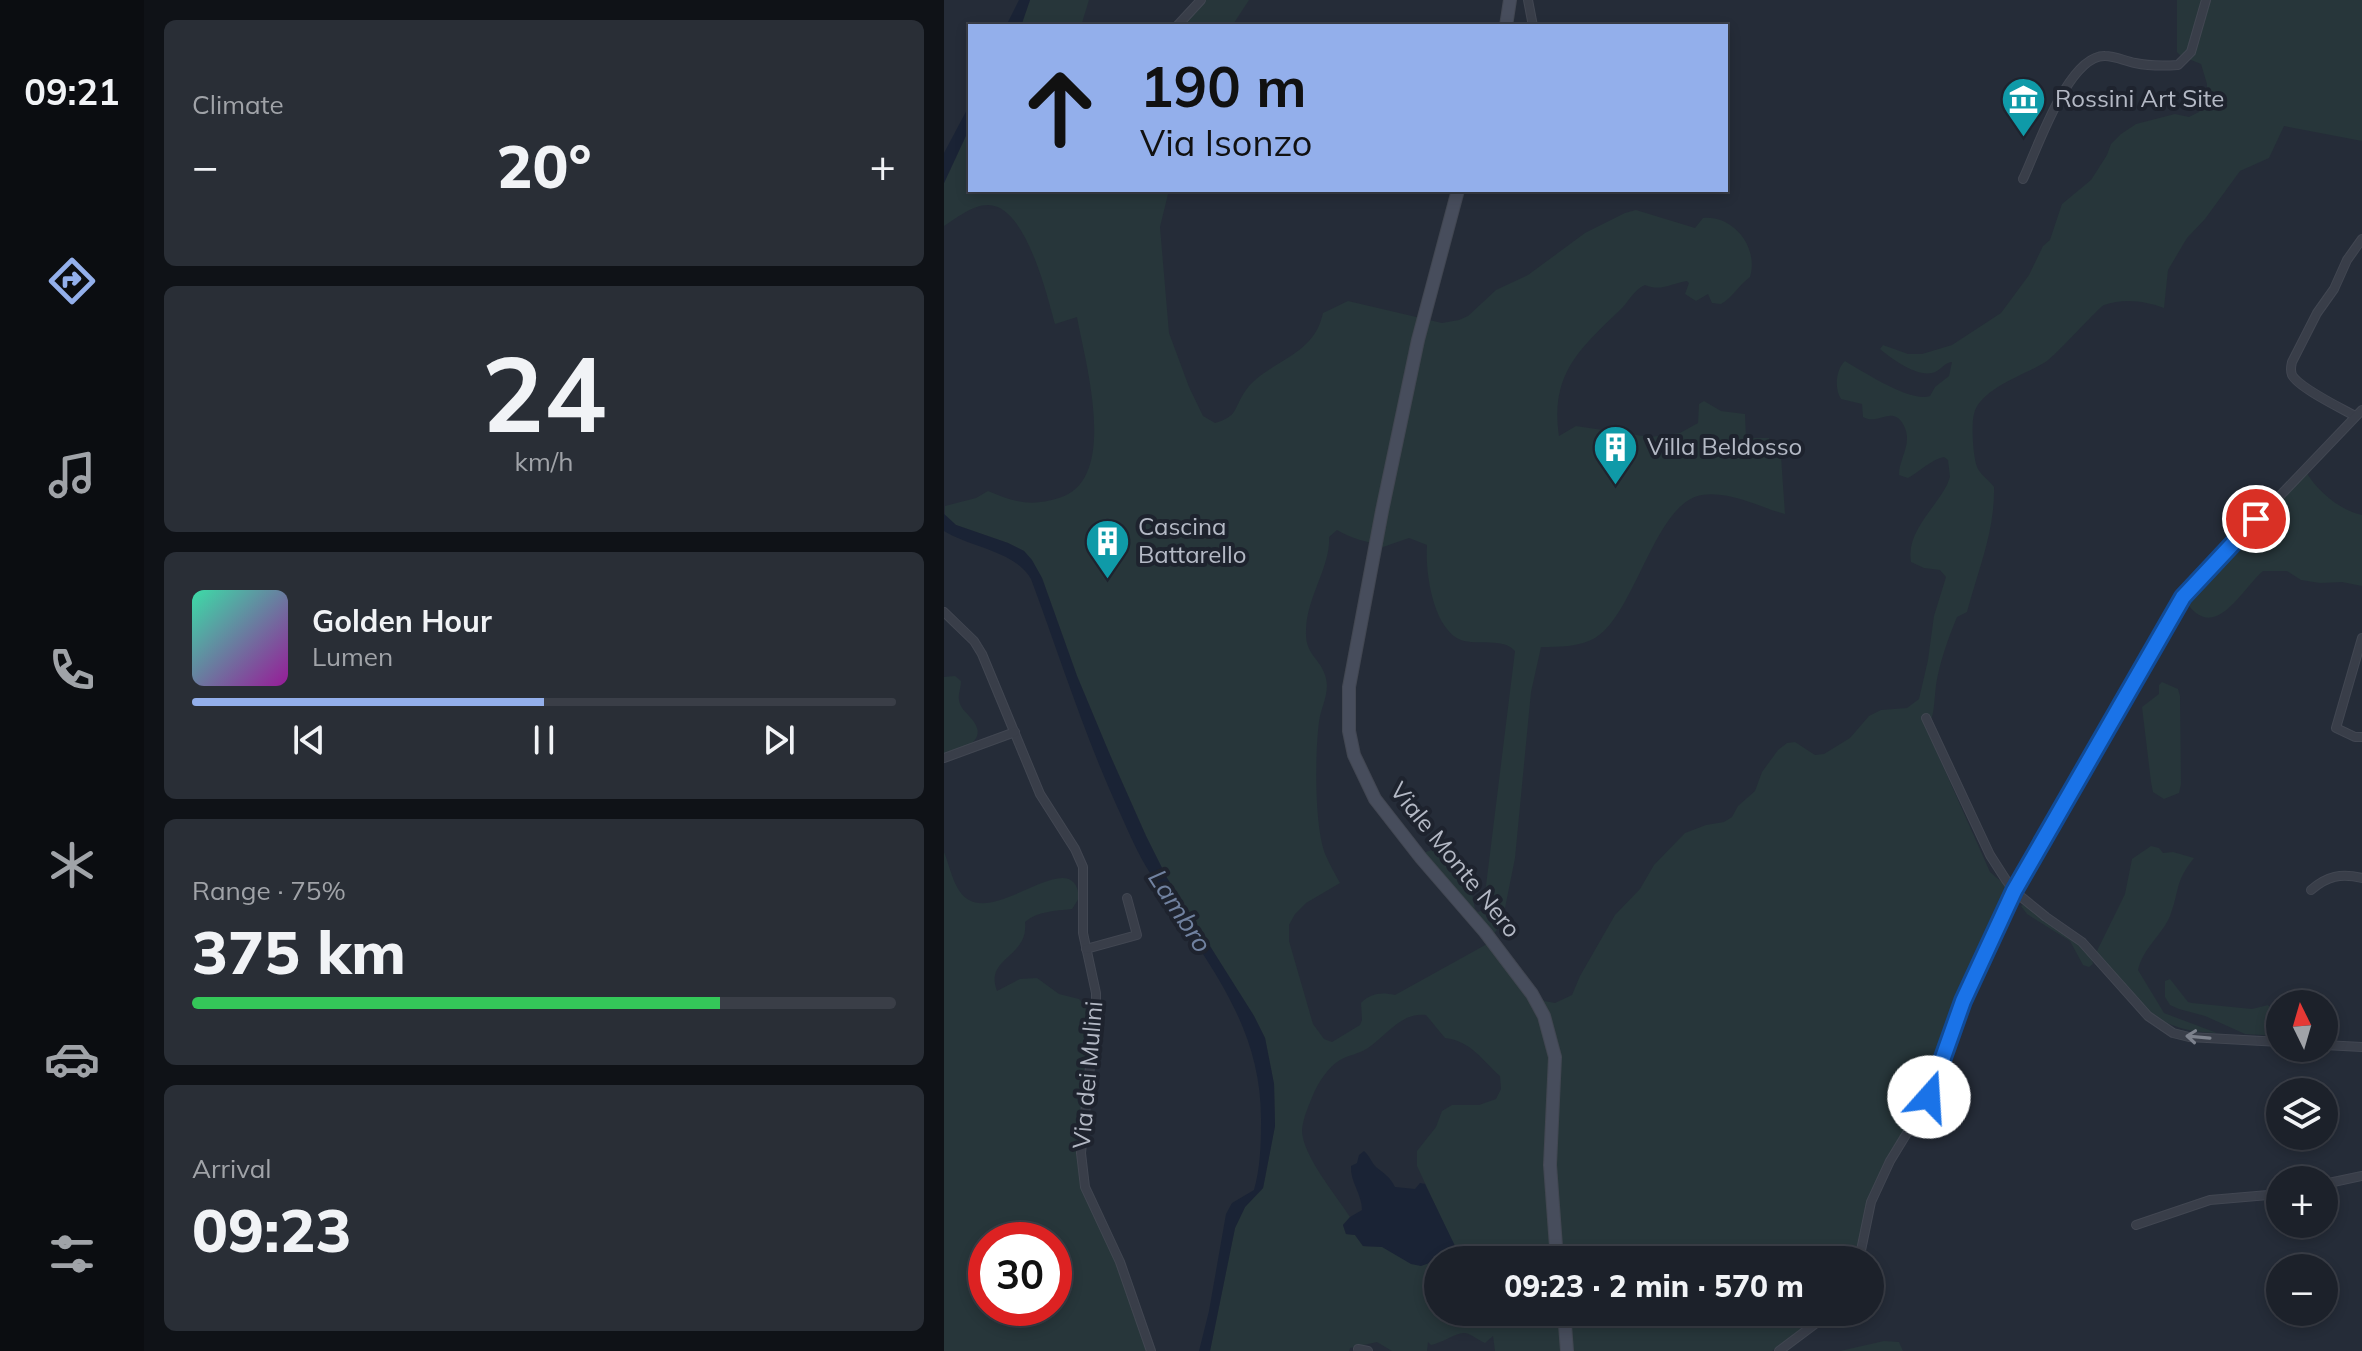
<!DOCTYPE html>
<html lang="en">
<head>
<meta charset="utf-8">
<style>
	body { margin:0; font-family:Mulish,sans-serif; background:#292e36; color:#f1f3f6; height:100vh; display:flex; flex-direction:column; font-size:30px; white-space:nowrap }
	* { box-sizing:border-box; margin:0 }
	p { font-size:26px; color:#a0a3a8 }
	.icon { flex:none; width:44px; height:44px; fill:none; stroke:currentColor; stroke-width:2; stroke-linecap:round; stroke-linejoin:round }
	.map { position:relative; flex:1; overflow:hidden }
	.sheet { display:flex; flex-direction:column; gap:20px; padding:20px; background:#0f1217; width:800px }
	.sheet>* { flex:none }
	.top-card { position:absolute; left:24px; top:24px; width:760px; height:168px; border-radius:0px; box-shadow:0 4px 12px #0003,0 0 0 2px #3a3e47; background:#93afeb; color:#111; overflow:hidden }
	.needle { width:52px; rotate:355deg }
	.fabs { position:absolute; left:1322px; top:990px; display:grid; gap:16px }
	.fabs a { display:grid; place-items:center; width:72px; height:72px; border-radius:50%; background:#1c212a; box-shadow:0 4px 12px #0003,0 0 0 2px #3a3e47; font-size:40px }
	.speed { position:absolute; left:24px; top:1222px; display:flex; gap:16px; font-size:40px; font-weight:700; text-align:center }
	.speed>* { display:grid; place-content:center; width:104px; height:104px; border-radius:50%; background:#1c212a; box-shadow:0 4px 12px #0003,0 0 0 2px #3a3e47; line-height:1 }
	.speed .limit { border:12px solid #d22; background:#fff; color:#111 }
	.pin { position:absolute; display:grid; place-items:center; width:68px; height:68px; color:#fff; margin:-34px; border:4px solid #fff; border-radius:50%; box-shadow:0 2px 8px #0007 }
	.me { position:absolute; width:88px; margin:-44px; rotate:19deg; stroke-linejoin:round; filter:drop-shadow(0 0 6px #0008) }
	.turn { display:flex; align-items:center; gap:28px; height:168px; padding:0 40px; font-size:36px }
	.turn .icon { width:104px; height:104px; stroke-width:2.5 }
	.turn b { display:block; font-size:56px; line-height:68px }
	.big { font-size:60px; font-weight:800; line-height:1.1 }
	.sheet .tile { flex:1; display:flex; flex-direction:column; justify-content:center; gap:12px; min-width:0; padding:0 28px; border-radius:12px; background:#292e36 }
	.sheet .dial { align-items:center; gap:0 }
	.dial b { font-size:104px; line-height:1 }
	.song { display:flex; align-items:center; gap:24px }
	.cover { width:96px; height:96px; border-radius:12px; background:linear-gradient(135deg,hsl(160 70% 55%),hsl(300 70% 35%)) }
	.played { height:8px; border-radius:4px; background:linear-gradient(90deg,#93afeb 50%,#3a3e47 50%) }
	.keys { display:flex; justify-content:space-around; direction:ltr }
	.heat { display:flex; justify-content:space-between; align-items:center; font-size:44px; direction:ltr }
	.charge { height:12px; border-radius:6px; background:linear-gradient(90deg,#34c759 75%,#3a3e47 0) }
	.trip { position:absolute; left:480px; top:1246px; width:460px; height:80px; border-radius:40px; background:#1c212a; box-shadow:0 4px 12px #0003,0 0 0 2px #3a3e47; font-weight:800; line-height:80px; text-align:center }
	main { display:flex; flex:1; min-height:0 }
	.tab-bar { display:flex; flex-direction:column; width:144px; justify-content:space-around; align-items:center; background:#0b0d11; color:#a0a3a8 }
	.tab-bar .icon { width:56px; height:56px }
	.tab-bar .selected { color:#93afeb }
	.tab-bar b { font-size:36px; color:#f1f3f6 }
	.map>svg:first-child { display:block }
</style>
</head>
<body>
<main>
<nav class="tab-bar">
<b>09:21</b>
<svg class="icon selected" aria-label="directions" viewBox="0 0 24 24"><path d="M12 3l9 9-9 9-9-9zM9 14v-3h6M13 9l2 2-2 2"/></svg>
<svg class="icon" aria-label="music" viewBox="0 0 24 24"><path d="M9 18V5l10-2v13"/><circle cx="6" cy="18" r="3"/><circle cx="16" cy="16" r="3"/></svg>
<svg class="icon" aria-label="phone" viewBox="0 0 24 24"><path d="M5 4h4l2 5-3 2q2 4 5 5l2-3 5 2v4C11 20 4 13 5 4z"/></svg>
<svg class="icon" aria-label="climate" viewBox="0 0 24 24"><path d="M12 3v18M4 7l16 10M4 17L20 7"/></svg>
<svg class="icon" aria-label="car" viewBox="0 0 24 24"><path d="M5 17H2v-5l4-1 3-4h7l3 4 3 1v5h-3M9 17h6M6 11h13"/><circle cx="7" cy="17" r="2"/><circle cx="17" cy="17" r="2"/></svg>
<svg class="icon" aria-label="filters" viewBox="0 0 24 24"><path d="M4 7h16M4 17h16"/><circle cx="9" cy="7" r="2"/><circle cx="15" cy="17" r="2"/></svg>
</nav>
<section class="sheet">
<div class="tile"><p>Climate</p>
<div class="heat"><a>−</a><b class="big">20°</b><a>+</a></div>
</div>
<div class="tile dial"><b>24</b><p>km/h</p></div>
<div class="tile">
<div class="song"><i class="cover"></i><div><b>Golden Hour</b><p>Lumen</p></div></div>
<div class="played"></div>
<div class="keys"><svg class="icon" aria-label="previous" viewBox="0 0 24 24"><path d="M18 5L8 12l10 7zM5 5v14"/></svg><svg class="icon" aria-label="pause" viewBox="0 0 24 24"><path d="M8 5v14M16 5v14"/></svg><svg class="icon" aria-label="next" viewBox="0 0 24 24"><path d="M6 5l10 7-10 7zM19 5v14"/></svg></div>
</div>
<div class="tile"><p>Range · 75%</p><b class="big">375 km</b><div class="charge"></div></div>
<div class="tile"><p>Arrival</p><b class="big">09:23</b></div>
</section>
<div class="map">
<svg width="1418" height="1351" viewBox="0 0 1418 1351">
	<rect width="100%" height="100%" fill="#252c38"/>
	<g fill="#27363a" fill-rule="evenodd">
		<path d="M86,0H145L137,26H77Z"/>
		<path d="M257,0H305L288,26H233Z"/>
		<path d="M1233,0H1418V141L1340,126L1325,158L1296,171L1261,219L1243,238L1224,270L1220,308C1201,301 1180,298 1160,305C1156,306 1115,352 1103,361C1084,374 1036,388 1030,414C1027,424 1029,460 1034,469C1038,476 1045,480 1050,487C1051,532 1034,570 1023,612L1013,617C1004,639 996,661 992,685C990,700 991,716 983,730L1046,872L1067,890L1015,999L981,1095L942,1159L923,1201L911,1260H616L609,1181L612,1140H608L607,1198L613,1260H508L514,1254L473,1166V1151L492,1127L498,1111L508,1105H535L552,1099L557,1089L556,1076C538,1060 527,1041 501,1038L482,1015C457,1012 442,1036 424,1048C415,1054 405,1055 396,1060C384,1067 374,1083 369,1095C365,1105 359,1118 358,1130C358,1155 392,1195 406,1217L399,1225L402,1234L411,1235L419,1246C426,1247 433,1246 439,1247C466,1254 459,1270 494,1261V1312H620L623,1351H551L549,1336L541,1343C534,1340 527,1334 521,1333C513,1332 498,1343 487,1345L484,1342L483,1351H448L433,1342L406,1348L405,1351H266L291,1228L301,1207L319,1188L331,1126L330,1084L321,1038L310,1016L223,878L202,836L166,755L133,676L98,578L88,561L80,551L64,543L12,525L1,515V506L32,498L44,491C70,502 87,507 115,498C176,480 141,362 133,317L111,324C103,296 82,205 44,205C28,205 13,218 0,226V183L26,127V190H225L216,227L225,333L245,387L259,416L271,423C294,416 289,410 300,393C314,370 347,361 365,341C373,332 376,325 379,313L404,301L498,323L515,320L524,316L552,290L584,275L641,233L681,213L692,210L751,228L759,218C790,215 815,248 806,277C795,285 789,297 777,304L768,303L764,294L752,301L741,294L745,283L743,281C728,283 717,292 701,285C690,289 684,303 675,311C634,350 606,376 615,436L632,426L706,437L736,433L754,423L755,404L760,401L777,411L801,414L802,438H825L826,457L837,456L841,514C814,507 787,491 758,495C711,502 691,615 651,638C635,647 615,647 597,647L587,692L571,858L558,923L546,939L477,858L482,852L491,849L518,877L528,894L531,909L534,912L539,910L571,651C559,637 533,646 517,640C489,629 481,572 483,545L465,538L439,547C423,541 407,539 393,530L385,537C387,566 362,598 362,631C361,655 376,658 381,675C387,692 377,706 375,722C371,753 370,828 382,856C386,865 391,874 396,883L362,903L351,914L345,925V941L369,1024L380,1039L388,1042L416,1025L418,1020L417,1003C427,993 437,992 451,995L552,939L600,1001L611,1003L628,995L636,976L671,915L696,889L710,865L741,833L762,825L780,822L788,817L794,806L811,791L818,772L834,750L843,743L851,742L871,755L880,754L906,738L925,716L937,710L963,708L975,699L984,660L990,616L1002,577L996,570L980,568L967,562C962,532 990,510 1003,485L1006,477L1004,460L1000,457C988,459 975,472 964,478L955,475C955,457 970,443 959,424C948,405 934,426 919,417L918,404L897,399C890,389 892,369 901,361C918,371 967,403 986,396L991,387L1005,376L1008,362C1000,363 998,369 991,372C975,379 948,359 936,349L939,345L964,354H978L1008,345L1057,313L1085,275L1099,246L1106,240L1118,204L1147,180L1163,155L1167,144L1177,134L1192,124L1231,114L1245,117L1255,112L1262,98L1263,84L1257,64L1237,56L1233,52Z"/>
		<path d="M1361,470C1372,490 1395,510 1418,515V586L1398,582L1376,583L1357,580L1343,571H1319C1296,591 1269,648 1239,597Z"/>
		<path d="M11,676L17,681C17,688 14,694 15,700C16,708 22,712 26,717C48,741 18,749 0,755V677Z"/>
		<path d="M1218,682L1234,689L1236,696L1237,784L1235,793L1220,799L1209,792L1207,782L1198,707L1215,694V685Z"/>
		<path d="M1207,846L1215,848L1219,853L1229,852L1250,858C1230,883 1236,890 1226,916C1218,935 1199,948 1194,970L1220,1013L1273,1033C1205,1031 1193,1000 1152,953L1181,894L1188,859Z"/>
		<path d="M0,852C6,866 10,892 25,900C58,919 131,844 135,898L128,909C111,911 94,911 81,922C85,958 40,957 53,991L76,979L93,978L115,994L135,999L151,1017L138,1174L210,1351H0ZM42,1240H110V1308H42Z"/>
		<path d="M1081,903C1100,916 1147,942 1149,964L1145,967L1139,965L1126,941L1083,914L1077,906Z"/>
		<path d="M1226,979L1244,1002L1248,1003L1308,1009L1324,1005L1336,1018V1036L1301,1034L1261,1016L1235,1009L1226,1005L1221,997V981Z"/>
		<path d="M623,1312H880L828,1351H626Z"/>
		<path d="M940,1341L955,1342L959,1351H896Z"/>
	</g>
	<g fill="#1a2335">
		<path d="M75,0H86L77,26H62Z"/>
		<path d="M26,104V127L0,183V153Z"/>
		<path d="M0,514L12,525L64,543L80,551L88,560L98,578L133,676L166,755L202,836L223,878L310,1016L321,1038L330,1084L331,1126L319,1188L301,1207L291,1228L266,1351H255L265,1311L282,1214L288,1203L310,1190C316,1169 317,1146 317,1124C319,1019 256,956 206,873C194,854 185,833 176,813C141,737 116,657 87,579C71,551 28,548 0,531Z"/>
		<path d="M420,1151C426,1156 427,1162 432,1167C441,1174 446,1177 451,1187L471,1189L476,1183L481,1184L512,1248L514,1254L510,1260H494L477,1266L467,1264L438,1247L419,1246L411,1235L402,1234L399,1225L406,1217L418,1210C418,1194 406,1182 407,1166L413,1163L415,1155Z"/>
	</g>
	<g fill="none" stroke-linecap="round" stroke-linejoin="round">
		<defs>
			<g id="street">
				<path d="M584,0L589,26"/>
				<path d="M233,26L257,0"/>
				<path d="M1079,179C1093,150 1124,55 1161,56C1171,56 1181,61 1191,63C1205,66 1220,66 1234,65L1247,52L1262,0"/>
				<path d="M1411,416C1397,408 1355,388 1348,375C1346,370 1347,367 1348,362L1373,313L1390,289L1403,260L1418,239"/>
				<path d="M0,612L30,641L38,654L96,794L131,849L139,867V933L152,993V1009L137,1153L141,1187L176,1262L207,1351"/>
				<path d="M1418,638L1392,728L1411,737H1418"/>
				<path d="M982,718L1046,855L1062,880L1070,891L1102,917L1138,942L1204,1016L1229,1033L1245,1037L1336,1042"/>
				<path d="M0,758L71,732"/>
				<path d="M1367,890C1383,876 1397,873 1418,878"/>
				<path d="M142,949L193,935L183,898"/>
				<path d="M1380,1045L1418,1047"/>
				<path d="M1380,1184L1418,1176"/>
				<path d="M1192,1225L1266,1200L1336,1194"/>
				<path d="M915,1260L927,1202L946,1161L985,1097L1019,1001L1070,891L1239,597L1418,410"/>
				<path d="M414,1349L424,1351"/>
				<path d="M835,1351L887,1312"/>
			</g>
			<g id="secondary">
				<path d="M562,26L566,0"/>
				<path d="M514,190L474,340L438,511L405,687V731L410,755L431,799L477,858L541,932L588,994L600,1016L611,1057L606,1165L613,1260"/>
				<path d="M620,1312L623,1351"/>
			</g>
		</defs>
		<use href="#street" stroke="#424752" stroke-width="10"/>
		<use href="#secondary" stroke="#424752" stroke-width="14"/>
		<use href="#street" stroke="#393e49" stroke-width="8"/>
		<use href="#secondary" stroke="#474d5c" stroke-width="12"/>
	</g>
	<defs><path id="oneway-shaft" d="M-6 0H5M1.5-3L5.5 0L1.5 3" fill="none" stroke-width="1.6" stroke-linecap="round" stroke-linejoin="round" transform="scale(2)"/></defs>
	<use stroke="#7d828d" href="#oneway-shaft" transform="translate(1254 1037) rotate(-175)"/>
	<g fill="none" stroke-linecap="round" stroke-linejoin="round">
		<defs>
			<path id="route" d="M985,1097L1019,1001L1070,891L1239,597L1312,519"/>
		</defs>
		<use href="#route" stroke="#114b97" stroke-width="20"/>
		<use href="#route" stroke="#1a73e8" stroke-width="14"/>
	</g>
	<defs>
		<symbol id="museum-pin" viewBox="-11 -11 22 30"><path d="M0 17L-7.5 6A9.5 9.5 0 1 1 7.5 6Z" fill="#0f9aa8" stroke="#1e232e"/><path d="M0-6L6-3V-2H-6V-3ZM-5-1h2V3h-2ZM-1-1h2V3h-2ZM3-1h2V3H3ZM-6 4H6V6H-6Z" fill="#fff"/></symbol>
		<symbol id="building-pin" viewBox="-11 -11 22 30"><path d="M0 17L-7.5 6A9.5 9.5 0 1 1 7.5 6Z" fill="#0f9aa8" stroke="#1e232e"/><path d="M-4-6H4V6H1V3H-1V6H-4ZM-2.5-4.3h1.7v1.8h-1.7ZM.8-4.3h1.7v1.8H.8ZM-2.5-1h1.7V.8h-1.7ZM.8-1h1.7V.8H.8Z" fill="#fff"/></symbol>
	</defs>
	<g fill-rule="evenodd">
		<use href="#museum-pin" x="1054" y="74" width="51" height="69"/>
		<use href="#building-pin" x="646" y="422" width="51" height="69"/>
		<use href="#building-pin" x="138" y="516" width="51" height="69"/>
	</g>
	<g text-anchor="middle" stroke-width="8" stroke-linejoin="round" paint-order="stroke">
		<g font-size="24" fill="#b4b9c5" stroke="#1e232e" text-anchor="start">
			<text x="1111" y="107">Rossini Art Site</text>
			<text x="703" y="455">Villa Beldosso</text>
			<text x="194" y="535">Cascina<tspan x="194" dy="28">Battarello</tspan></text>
		</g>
		<g font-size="24" fill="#b4b9c5" stroke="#1e232e">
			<text transform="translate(511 860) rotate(51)" y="8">Viale Monte Nero</text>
			<text transform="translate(144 1075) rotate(-85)" y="8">Via dei Mulini</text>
		</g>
		<g font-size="26" font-style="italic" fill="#7182a0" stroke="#1e232e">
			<text transform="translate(236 911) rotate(57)" y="9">Lambro</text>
		</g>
	</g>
</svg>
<div class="fabs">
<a><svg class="needle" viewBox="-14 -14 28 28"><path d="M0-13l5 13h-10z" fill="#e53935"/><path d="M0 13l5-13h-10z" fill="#a0a3a8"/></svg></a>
<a><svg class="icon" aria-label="layers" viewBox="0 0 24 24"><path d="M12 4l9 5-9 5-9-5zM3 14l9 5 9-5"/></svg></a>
<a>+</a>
<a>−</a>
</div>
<div class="speed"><div class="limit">30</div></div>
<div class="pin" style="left:1312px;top:519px;background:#d93025"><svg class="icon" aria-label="arrive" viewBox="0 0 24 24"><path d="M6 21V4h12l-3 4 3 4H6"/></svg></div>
<svg class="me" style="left:985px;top:1097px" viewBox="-20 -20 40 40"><circle r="19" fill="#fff"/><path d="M0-13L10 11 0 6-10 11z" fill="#1a73e8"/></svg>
<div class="trip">09:23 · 2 min · 570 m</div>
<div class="top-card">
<div class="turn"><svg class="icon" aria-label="ahead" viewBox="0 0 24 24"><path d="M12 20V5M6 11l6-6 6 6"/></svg><div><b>190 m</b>Via Isonzo</div></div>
</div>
</div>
</main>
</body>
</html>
